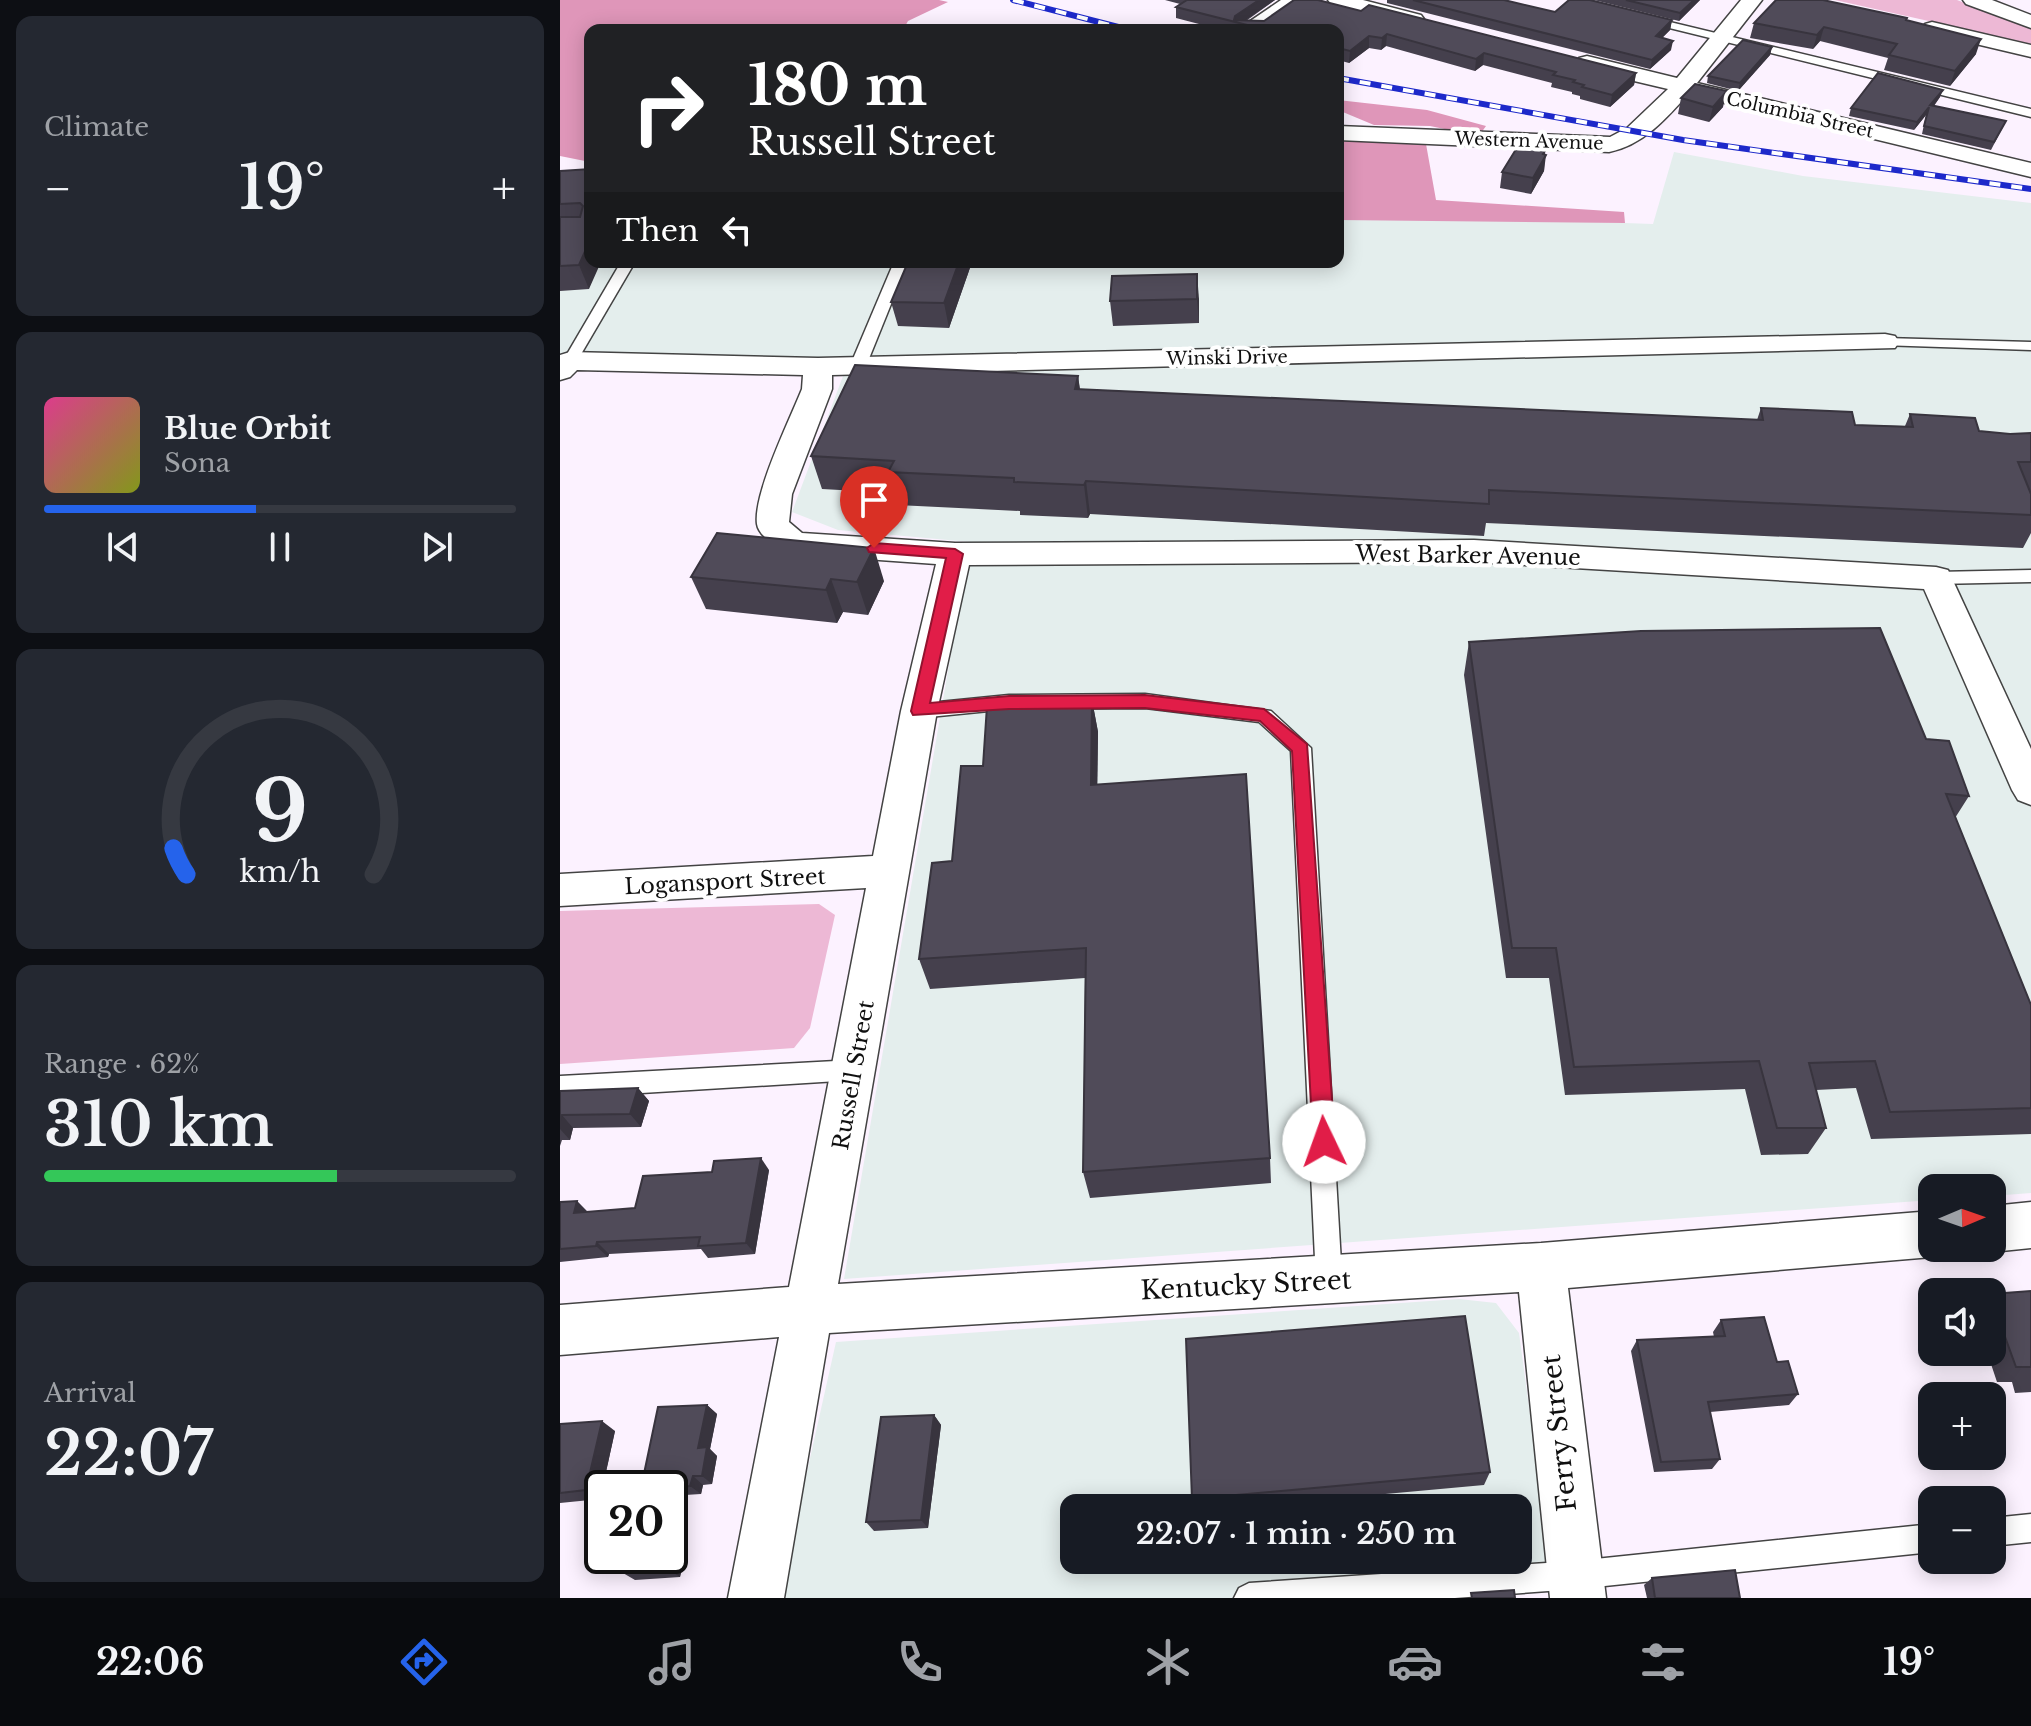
<!DOCTYPE html>
<html lang="en">
<head>
<meta charset="utf-8">
<style>
	body { margin:0; font-family:"Libre Baskerville",serif; background:#242831; color:#f1f3f6; height:100vh; display:flex; flex-direction:column; font-size:30px; white-space:nowrap }
	* { box-sizing:border-box; margin:0 }
	p { font-size:26px; color:#9ea1a6 }
	.icon { flex:none; width:44px; height:44px; fill:none; stroke:currentColor; stroke-width:2; stroke-linecap:round; stroke-linejoin:round }
	.map { position:relative; flex:1; overflow:hidden }
	.side { display:flex; flex-direction:column; gap:16px; padding:16px; background:#0d0f14; width:560px }
	.side>* { flex:none }
	.banner { position:absolute; left:24px; top:24px; width:760px; height:244px; border-radius:16px; box-shadow:0 4px 20px #0003; background:#202124; color:#fff; overflow:hidden }
	.needle { width:52px; rotate:88deg }
	.controls { position:absolute; left:1358px; top:1174px; display:grid; gap:16px }
	.controls a { display:grid; place-items:center; width:88px; height:88px; border-radius:16px; background:#171b24; box-shadow:0 4px 20px #0003; font-size:40px }
	.speed { position:absolute; left:24px; top:1470px; display:flex; gap:16px; font-size:40px; font-weight:700; text-align:center }
	.speed>* { display:grid; place-content:center; width:104px; height:104px; border-radius:50%; background:#171b24; box-shadow:0 4px 20px #0003; line-height:1 }
	.speed .limit { border:4px solid #111; border-radius:12px; background:#fff; color:#111 }
	.pin { position:absolute; display:grid; place-items:center; width:68px; height:68px; color:#fff; margin:-82px -34px; border-radius:50% 50% 50% 0; rotate:-45deg; box-shadow:0 0 8px #0007 }
	.pin .icon { rotate:45deg }
	.me { position:absolute; width:88px; margin:-44px; rotate:357deg; stroke-linejoin:round; filter:drop-shadow(0 0 6px #0008) }
	.turn { display:flex; align-items:center; gap:28px; height:168px; padding:0 32px; font-size:36px }
	.turn .icon { width:104px; height:104px; stroke-width:2.5 }
	.turn b { display:block; font-size:56px; line-height:68px }
	.then { display:flex; align-items:center; height:76px; padding:0 32px; background:#0003; gap:16px; font-size:30px }
	.big { font-size:60px; font-weight:600; line-height:1.1 }
	.side .tile { flex:1; display:flex; flex-direction:column; justify-content:center; gap:12px; min-width:0; padding:0 28px; border-radius:16px; background:#242831 }
	.side .dial { align-items:center; gap:0 }
	.dial svg { height:208px; overflow:visible; fill:none; stroke:#363941; stroke-width:7; stroke-linecap:round; text-anchor:middle }
	.dial text { fill:#f1f3f6; stroke:none }
	.song { display:flex; align-items:center; gap:24px }
	.cover { width:96px; height:96px; border-radius:12px; background:linear-gradient(135deg,hsl(330 70% 55%),hsl(70 70% 35%)) }
	.played { height:8px; border-radius:4px; background:linear-gradient(90deg,#2563eb 45%,#363941 45%) }
	.keys { display:flex; justify-content:space-around; direction:ltr }
	.heat { display:flex; justify-content:space-between; align-items:center; font-size:44px; direction:ltr }
	.charge { height:12px; border-radius:6px; background:linear-gradient(90deg,#34c759 62%,#363941 0) }
	.trip { position:absolute; left:500px; top:1494px; width:472px; height:80px; border-radius:16px; background:#171b24; box-shadow:0 4px 20px #0003; font-weight:600; line-height:80px; text-align:center }
	.dock { display:flex; height:128px; justify-content:space-around; align-items:center; background:#090b0e; color:#9ea1a6 }
	.dock .icon { width:56px; height:56px }
	.dock .on { color:#2563eb }
	.dock b { font-size:36px; color:#f1f3f6 }
	main { display:flex; flex:1; min-height:0 }
	.map>svg:first-child { display:block }
</style>
</head>
<body>
<main>
<section class="side">
<div class="tile"><p>Climate</p>
<div class="heat"><a>−</a><b class="big">19°</b><a>+</a></div>
</div>
<div class="tile">
<div class="song"><i class="cover"></i><div><b>Blue Orbit</b><p>Sona</p></div></div>
<div class="played"></div>
<div class="keys"><svg class="icon" aria-label="previous" viewBox="0 0 24 24"><path d="M18 5L8 12l10 7zM5 5v14"/></svg><svg class="icon" aria-label="pause" viewBox="0 0 24 24"><path d="M8 5v14M16 5v14"/></svg><svg class="icon" aria-label="next" viewBox="0 0 24 24"><path d="M6 5l10 7-10 7zM19 5v14"/></svg></div>
</div>
<div class="tile dial"><svg viewBox="0 0 100 80">
<path d="M14 69A42 42 0 1 1 86 69"/>
<path d="M14 69A42 42 0 0 1 9 59" stroke="#2563eb"/>
<text x="50" y="56" font-size="32" font-weight="700">9</text>
<text x="50" y="72" font-size="11">km/h</text>
</svg></div>
<div class="tile"><p>Range · 62%</p><b class="big">310 km</b><div class="charge"></div></div>
<div class="tile"><p>Arrival</p><b class="big">22:07</b></div>
</section>
<div class="map">
<svg width="1471" height="1598" viewBox="0 0 1471 1598">
	<rect width="100%" height="100%" fill="#fcf2ff"/>
	<g fill="#e4eeed" fill-rule="evenodd">
		<path d="M1114,152L1243,176L1471,203V1193L1432,1196V1188H1372V1200L284,1279L410,542L278,530L232,512L283,376L264,360L0,354V178L30,262H778V213L1093,224Z"/>
		<path d="M899,1299L936,1303L959,1333L993,1583L925,1573L670,1598H224L223,1579L276,1342ZM514,1508H958V1560H514Z"/>
	</g>
	<g fill="#edb8d5">
		<path d="M1275,0H1397L1471,28V44Z"/>
		<path d="M259,904L275,915L250,1028L234,1048L0,1064V911Z"/>
	</g>
	<g fill="#df96b9">
		<path d="M0,0H379L388,2L348,21L343,30H30V162L0,156Z"/>
		<path d="M778,100L867,110L926,126L921,133H904L870,126L814,125L778,110Z"/>
		<path d="M778,140L866,144L876,200L1064,212L1065,223L778,220Z"/>
	</g>
	<g fill="none" stroke-linecap="round" stroke-linejoin="round">
		<defs>
			<g id="service">
				<path d="M1085,16L1471,109V117L1081,21L1079,19Z"/>
				<path d="M61,262H75L17,361L15,364H5L3,361Z"/>
				<path d="M334,262H348L306,366L298,371L293,369L290,366Z"/>
				<path d="M1325,338L1471,342V350L1320,345V339Z"/>
				<path d="M1471,570V582L1376,584L1367,578L1376,572Z"/>
				<path d="M585,694L711,711L751,748L782,1280L778,1289L769,1293L760,1289L756,1280L731,751L699,722L585,708L449,709L359,718L350,711L359,704L449,695Z"/>
				<path d="M294,1060L302,1063L306,1070L302,1077L294,1080L0,1098V1076Z"/>
				<path d="M1471,1514V1542L1432,1546V1518Z"/>
				<path d="M1372,1524V1552L1016,1589L895,1598H674L679,1588L689,1583L1016,1561Z"/>
			</g>
			<g id="minor">
				<path d="M721,0H745L702,30H677Z"/>
				<path d="M768,0H803L861,15L864,19L854,25L771,4Z"/>
				<path d="M1181,0H1202L1137,83L1471,163V177L1128,94C1106,119 1083,145 1049,152L778,140V126L1050,137L1067,128L1108,89L1019,68L1016,63L1019,58L1027,56L1117,78Z"/>
				<path d="M1403,0H1432L1471,15V28L1406,4Z"/>
				<path d="M1372,22L1471,45V57L1365,32L1361,28L1365,24Z"/>
				<path d="M1325,334L1335,336L1339,342L1335,348L272,375V389L232,494L229,522L242,533L395,543L914,540L1376,567L1388,570L1471,749V805L1458,800L1452,790L1364,589L914,562L409,565L377,711L278,1284L981,1243L1372,1211V1248H1390L1372,1257L1008,1288L1046,1598H990L959,1292L269,1333L224,1598H168L219,1337L0,1355V1305L229,1287L306,888L0,906V874L313,856L341,711L376,564L234,554C222,550 199,538 197,524C193,494 230,419 242,389L243,375L17,370L10,377L0,380V355L10,352L258,358Z"/>
				<path d="M1471,1202V1248L1432,1252L1422,1248H1432V1206Z"/>
			</g>
		</defs>
		<use href="#service" stroke="#434343" stroke-width="3"/>
		<use href="#minor" stroke="#434343" stroke-width="3"/>
		<use href="#service" fill="#fff" fill-rule="evenodd"/>
		<use href="#minor" fill="#fff" fill-rule="evenodd"/>
		<defs>
			<g id="rail">
				<path d="M453,0L570,30"/>
				<path d="M778,78L1123,140L1471,189"/>
			</g>
		</defs>
		<use href="#rail" stroke="#1d29ca" stroke-width="6"/>
		<use href="#rail" stroke="#fff" stroke-width="4" stroke-dasharray="11" stroke-linecap="butt"/>
	</g>
	<g fill="#45404d">
		<path d="M605,0H715L686,21H704L801,11L1076,73L1074,85L1050,107L1020,99V96L1012,94V92L991,87L992,83L923,65L915,71L826,46L821,50L809,48L789,63L778,60V30H662L616,18V7L620,4Z"/>
		<path d="M827,0H944L995,12L1112,20L1110,30L1102,38L1111,50L1090,69L827,3Z"/>
		<path d="M1034,0H1140L1119,21Z"/>
		<path d="M1347,18L1346,20L1416,54L1390,86L1324,70L1328,58L1260,41L1253,49L1190,38L1194,23Z"/>
		<path d="M1212,47L1210,55L1178,91L1147,83L1148,76Z"/>
		<path d="M1380,97L1374,106L1446,121L1431,150L1362,134L1366,115L1354,130L1289,116L1291,108Z"/>
		<path d="M1121,98L1163,107L1149,122L1118,114Z"/>
		<path d="M985,151L984,171L971,194L940,188L942,172Z"/>
		<path d="M30,169L29,289L0,291V171Z"/>
		<path d="M412,262L389,328L338,326L331,302Z"/>
		<path d="M639,299V323L553,326L550,301Z"/>
		<path d="M518,376L520,389L1197,420L1201,408L1295,425L1345,426L1350,414L1419,431L1450,434L1471,433V533L1463,548L926,523L924,536L530,514L528,518L460,515V511L337,505L334,493L262,489L251,456Z"/>
		<path d="M131,577L324,581L308,615L283,612L277,623L146,609Z"/>
		<path d="M909,642L1366,739L1409,796L1395,818L1471,1005V1134L1311,1139L1296,1088L1256,1090L1266,1128L1248,1154L1201,1155L1185,1089L1005,1095L989,978H946L904,675Z"/>
		<path d="M532,700L538,732L537,784L710,1158L711,1183L530,1198L523,1172L525,978L370,989L359,959L423,766Z"/>
		<path d="M78,1088L89,1101L81,1127L13,1128L10,1140H2L0,1146V1091Z"/>
		<path d="M209,1170L195,1254L148,1258L141,1249L49,1254L48,1257L0,1262V1202L17,1201L28,1212L75,1208Z"/>
		<path d="M1471,1291V1392L1455,1393L1452,1382H1437L1427,1352H1432V1294Z"/>
		<path d="M1161,1320L1217,1362L1238,1394L1229,1405L1150,1412L1160,1459L1152,1469L1094,1472L1071,1351L1077,1340L1154,1337L1153,1332Z"/>
		<path d="M147,1405L157,1414L150,1449L157,1456L152,1484L143,1485L141,1494L125,1495L117,1538L127,1544L120,1577L75,1580L63,1573L110,1488Z"/>
		<path d="M374,1415L381,1425L368,1528L314,1531L306,1522Z"/>
		<path d="M0,1424L55,1431L40,1499L0,1503Z"/>
		<path d="M930,1472L924,1485L673,1508H634L632,1499Z"/>
		<path d="M1092,1578L1180,1598H1087L1084,1585Z"/>
	</g>
	<g fill="#38343e">
		<path d="M699,0H715L681,23L674,22L675,16Z"/>
		<path d="M1134,0H1140L1119,21L1120,13Z"/>
		<path d="M1112,20L1110,30L1094,46L1096,36Z"/>
		<path d="M1264,27L1260,41L1253,49L1257,35Z"/>
		<path d="M827,34L826,46L821,50L822,38Z"/>
		<path d="M809,36V48L789,63L790,51Z"/>
		<path d="M1421,39L1416,54L1390,86L1395,71Z"/>
		<path d="M1113,41L1111,50L1090,69L1092,60Z"/>
		<path d="M1212,47L1210,55L1178,91L1180,83Z"/>
		<path d="M924,53L923,65L915,71L916,59Z"/>
		<path d="M1076,73L1074,85L1050,107L1052,95Z"/>
		<path d="M1383,90L1380,97L1368,113L1370,105Z"/>
		<path d="M1167,91L1163,107L1149,122L1153,107Z"/>
		<path d="M1369,107L1366,115L1354,130L1357,122Z"/>
		<path d="M985,151L984,160L986,155L984,171L971,194L973,178Z"/>
		<path d="M30,240V262H41L29,289L19,265Z"/>
		<path d="M399,262H412L389,328L384,303Z"/>
		<path d="M637,274L639,299V323L637,299Z"/>
		<path d="M518,376L522,408L515,389Z"/>
		<path d="M526,481L530,514L528,518L524,485Z"/>
		<path d="M314,548L324,581L308,615L297,582Z"/>
		<path d="M271,579L283,612L277,623L266,590Z"/>
		<path d="M532,700L538,732L537,816L531,785Z"/>
		<path d="M78,1088L89,1101L81,1127L70,1114Z"/>
		<path d="M2,1115L13,1128L10,1140L0,1129V1121Z"/>
		<path d="M201,1158L209,1170L195,1254L186,1243Z"/>
		<path d="M17,1201L28,1213H14Z"/>
		<path d="M37,1242L49,1254L48,1257L36,1246Z"/>
		<path d="M147,1405L157,1414L150,1449L157,1456L152,1484L142,1476L138,1448Z"/>
		<path d="M374,1415L381,1425L368,1528L361,1520Z"/>
		<path d="M42,1421L55,1431L40,1499L26,1490Z"/>
		<path d="M133,1476L143,1485L141,1494L130,1486Z"/>
		<path d="M114,1487L125,1495L117,1538L127,1544L120,1577L109,1570L110,1510Z"/>
	</g>
	<g fill="#504b59" stroke="#38343e" stroke-width="2">
		<path d="M627,0H699L675,16L674,20L704,21L734,0H758L801,11L809,5L1076,73L1052,95L1022,87L1024,85L1013,82L1015,80L993,75L996,72L924,53L916,59L827,34L822,38L809,36L790,51L778,48V30H707L616,7Z"/>
		<path d="M853,0H944L995,12L1009,0H1030L1112,20L1096,36L1113,41L1092,60Z"/>
		<path d="M1066,0H1134L1120,13Z"/>
		<path d="M1216,0H1263L1347,18L1346,20L1421,39L1395,71L1329,55L1337,44L1264,27L1257,35L1194,23Z"/>
		<path d="M1183,40L1212,47L1180,83L1148,76Z"/>
		<path d="M1318,73L1383,90L1370,105L1446,121L1434,142L1364,126L1369,107L1357,122L1291,108Z"/>
		<path d="M1135,84L1167,91L1153,107L1121,98Z"/>
		<path d="M958,146L985,151L983,154L986,155L973,178L942,172Z"/>
		<path d="M30,169V240L19,265L0,266V217H20L23,206L20,203L0,204V171Z"/>
		<path d="M348,262H399L384,303L331,302Z"/>
		<path d="M637,274V299L550,301L552,276Z"/>
		<path d="M295,365L518,376L515,389L1203,420L1201,408L1292,412L1295,425L1353,427L1350,414L1415,418L1419,431L1450,434L1471,433V462H1458L1471,494V515L929,490V504L526,481L524,485L454,482V478L328,472L334,461L251,456Z"/>
		<path d="M157,533L314,548L297,582L271,579L266,590L131,577Z"/>
		<path d="M1320,628L1366,739L1389,741L1409,796L1386,794L1471,1005V1108L1330,1112L1315,1061L1249,1063L1266,1128H1217L1199,1061L1014,1067L996,948H952L909,642L1081,631Z"/>
		<path d="M532,700L531,785L686,774L710,1158L523,1172L526,948L359,959L372,863L392,861L401,766H423L427,706Z"/>
		<path d="M78,1088L70,1114L2,1115L0,1121V1091Z"/>
		<path d="M201,1158L186,1243L138,1246L140,1237L37,1242L36,1246L0,1249V1202L17,1201L14,1213L75,1208L83,1176L152,1172L154,1161Z"/>
		<path d="M1471,1291V1367H1456L1432,1301V1294Z"/>
		<path d="M905,1316L930,1472L632,1499L626,1339Z"/>
		<path d="M1204,1317L1217,1362L1228,1361L1238,1394L1148,1402L1160,1459L1101,1462L1077,1340L1165,1336L1161,1320Z"/>
		<path d="M147,1405L138,1448L147,1447L142,1476H133L130,1486L114,1487L110,1510V1488H81L98,1407Z"/>
		<path d="M374,1415L361,1520L306,1522L321,1417Z"/>
		<path d="M42,1421L26,1490L0,1493V1424Z"/>
		<path d="M110,1537H116L109,1570L63,1573L66,1556H110Z"/>
		<path d="M1175,1570L1180,1598H1095L1092,1578Z"/>
		<path d="M954,1590L955,1598H912L911,1593Z"/>
	</g>
	<path fill="#e11d48" stroke="#92132f" stroke-width="2" d="M314,543L395,549L403,554L370,703L449,696L585,695L704,709L747,744L775,1142L772,1149L764,1152L756,1149L753,1142L732,751L700,721L585,708L449,709L353,715L351,711L386,558L309,552L307,548Z"/>
	<g text-anchor="middle" stroke-width="8" stroke-linejoin="round" paint-order="stroke">
		<g font-size="18" fill="#101010" stroke="#fff">
			<text transform="translate(1240 115) rotate(13)" y="6">Columbia Street</text>
			<text transform="translate(969 141) rotate(2)" y="6">Western Avenue</text>
			<text transform="translate(667 358) rotate(-1)" y="6">Winski Drive</text>
		</g>
		<g font-size="22" fill="#101010" stroke="#fff">
			<text transform="translate(908 555) rotate(1)" y="8">West Barker Avenue</text>
			<text transform="translate(165 881) rotate(-3)" y="8">Logansport Street</text>
			<text transform="translate(293 1075) rotate(-80)" y="8">Russell Street</text>
		</g>
		<g font-size="26" fill="#101010" stroke="#fff">
			<text transform="translate(686 1285) rotate(-3)" y="9">Kentucky Street</text>
			<text transform="translate(999 1433) rotate(-96)" y="9">Ferry Street</text>
		</g>
	</g>
</svg>
<div class="controls">
<a><svg class="needle" viewBox="-14 -14 28 28"><path d="M0-13l5 13h-10z" fill="#e53935"/><path d="M0 13l5-13h-10z" fill="#9ea1a6"/></svg></a>
<a><svg class="icon" aria-label="sound" viewBox="0 0 24 24"><path d="M4 9h4l5-4v14l-5-4H4zM17 9q2 3 0 6"/></svg></a>
<a>+</a>
<a>−</a>
</div>
<div class="speed"><div class="limit">20</div></div>
<div class="pin" style="left:314px;top:548px;background:#d93025"><svg class="icon" aria-label="arrive" viewBox="0 0 24 24"><path d="M6 21V4h12l-3 4 3 4H6"/></svg></div>
<svg class="me" style="left:764px;top:1142px" viewBox="-20 -20 40 40"><circle r="19" fill="#fff"/><path d="M0-13L10 11 0 6-10 11z" fill="#e11d48"/></svg>
<div class="trip">22:07 · 1 min · 250 m</div>
<div class="banner">
<div class="turn"><svg class="icon" aria-label="right" viewBox="0 0 24 24"><path d="M7 20v-9h11M14 6l5 5-5 5"/></svg><div><b>180 m</b>Russell Street</div></div>
<div class="then">Then<svg class="icon" aria-label="left" viewBox="0 0 24 24"><path d="M17 20v-9H6M10 6l-5 5 5 5"/></svg></div>
</div>
</div>
</main>
<nav class="dock">
<b>22:06</b>
<svg class="icon on" aria-label="directions" viewBox="0 0 24 24"><path d="M12 3l9 9-9 9-9-9zM9 14v-3h6M13 9l2 2-2 2"/></svg>
<svg class="icon" aria-label="music" viewBox="0 0 24 24"><path d="M9 18V5l10-2v13"/><circle cx="6" cy="18" r="3"/><circle cx="16" cy="16" r="3"/></svg>
<svg class="icon" aria-label="phone" viewBox="0 0 24 24"><path d="M5 4h4l2 5-3 2q2 4 5 5l2-3 5 2v4C11 20 4 13 5 4z"/></svg>
<svg class="icon" aria-label="climate" viewBox="0 0 24 24"><path d="M12 3v18M4 7l16 10M4 17L20 7"/></svg>
<svg class="icon" aria-label="car" viewBox="0 0 24 24"><path d="M5 17H2v-5l4-1 3-4h7l3 4 3 1v5h-3M9 17h6M6 11h13"/><circle cx="7" cy="17" r="2"/><circle cx="17" cy="17" r="2"/></svg>
<svg class="icon" aria-label="filters" viewBox="0 0 24 24"><path d="M4 7h16M4 17h16"/><circle cx="9" cy="7" r="2"/><circle cx="15" cy="17" r="2"/></svg>
<b>19°</b>
</nav>
</body>
</html>
